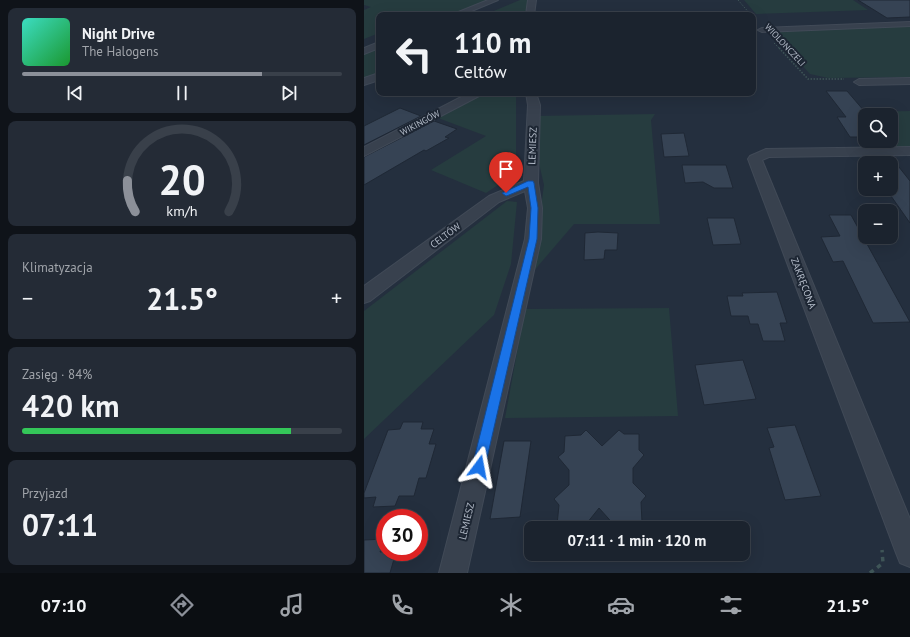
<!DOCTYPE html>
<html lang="pl">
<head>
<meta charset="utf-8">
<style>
	body { margin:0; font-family:"PT Sans",sans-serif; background:#242b36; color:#f1f3f6; height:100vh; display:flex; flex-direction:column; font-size:15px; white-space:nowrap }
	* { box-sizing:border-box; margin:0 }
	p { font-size:13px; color:#a0a4aa }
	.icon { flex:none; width:22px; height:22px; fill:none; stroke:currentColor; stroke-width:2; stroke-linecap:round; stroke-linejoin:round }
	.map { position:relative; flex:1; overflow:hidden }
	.sheet { display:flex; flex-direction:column; gap:8px; padding:8px; background:#0f1319; width:364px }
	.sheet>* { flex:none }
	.top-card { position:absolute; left:12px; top:12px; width:380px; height:84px; border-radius:8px; box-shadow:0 4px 16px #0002,0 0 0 1px #39404a; background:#1b232e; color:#f1f3f6; overflow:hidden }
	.fabs { position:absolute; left:494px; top:108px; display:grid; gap:8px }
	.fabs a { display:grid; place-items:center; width:40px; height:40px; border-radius:8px; background:#1b232e; box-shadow:0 4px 16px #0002,0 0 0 1px #39404a; font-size:20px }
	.speed { position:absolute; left:12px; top:509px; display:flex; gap:8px; font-size:20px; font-weight:700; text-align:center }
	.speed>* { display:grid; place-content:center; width:52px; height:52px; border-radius:50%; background:#1b232e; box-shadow:0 4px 16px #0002,0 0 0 1px #39404a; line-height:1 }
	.speed .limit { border:6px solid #d22; background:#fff; color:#111 }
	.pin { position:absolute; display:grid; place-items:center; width:34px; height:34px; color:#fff; margin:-41px -17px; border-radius:50% 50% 50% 0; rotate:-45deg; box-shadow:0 0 4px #0007 }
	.pin .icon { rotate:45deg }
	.me { position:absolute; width:44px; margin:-22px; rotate:13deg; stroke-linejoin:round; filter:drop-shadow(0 0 3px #0008) }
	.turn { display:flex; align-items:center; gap:14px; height:84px; padding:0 12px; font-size:18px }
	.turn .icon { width:52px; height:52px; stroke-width:2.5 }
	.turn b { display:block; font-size:28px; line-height:34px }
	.big { font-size:30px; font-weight:800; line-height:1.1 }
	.sheet .card { flex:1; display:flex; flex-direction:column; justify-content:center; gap:6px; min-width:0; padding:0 14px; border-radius:8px; background:#242b36 }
	.sheet .dial { align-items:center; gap:0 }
	.dial svg { height:104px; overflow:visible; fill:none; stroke:#39404a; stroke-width:7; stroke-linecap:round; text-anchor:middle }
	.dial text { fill:#f1f3f6; stroke:none }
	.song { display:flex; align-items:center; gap:12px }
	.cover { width:48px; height:48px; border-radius:6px; background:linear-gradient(135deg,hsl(170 70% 55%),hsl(130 70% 35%)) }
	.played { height:4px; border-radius:2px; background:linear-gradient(90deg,#8c9099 75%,#39404a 75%) }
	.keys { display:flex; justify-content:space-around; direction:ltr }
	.heat { display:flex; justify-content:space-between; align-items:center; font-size:22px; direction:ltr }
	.charge { height:6px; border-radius:3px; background:linear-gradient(90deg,#34c759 84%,#39404a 0) }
	.trip { position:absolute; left:160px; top:521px; width:226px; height:40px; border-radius:8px; background:#1b232e; box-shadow:0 4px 16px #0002,0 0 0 1px #39404a; font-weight:800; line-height:40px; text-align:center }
	.menu { display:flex; height:64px; justify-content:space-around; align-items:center; background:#0b0e12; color:#a0a4aa }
	.menu .icon { width:28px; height:28px }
	.menu .active { color:#8c9099 }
	.menu b { font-size:18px; color:#f1f3f6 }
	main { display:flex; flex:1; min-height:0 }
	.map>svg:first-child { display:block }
</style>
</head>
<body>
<main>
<section class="sheet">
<div class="card">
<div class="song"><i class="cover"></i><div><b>Night Drive</b><p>The Halogens</p></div></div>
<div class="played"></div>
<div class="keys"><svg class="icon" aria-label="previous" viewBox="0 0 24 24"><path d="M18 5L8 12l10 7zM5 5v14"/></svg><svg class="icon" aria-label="pause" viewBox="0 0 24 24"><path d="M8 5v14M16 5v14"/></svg><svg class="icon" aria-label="next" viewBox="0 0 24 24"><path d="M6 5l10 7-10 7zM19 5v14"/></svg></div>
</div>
<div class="card dial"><svg viewBox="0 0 100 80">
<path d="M14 69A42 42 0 1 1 86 69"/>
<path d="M14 69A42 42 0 0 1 8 45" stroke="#8c9099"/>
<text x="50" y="56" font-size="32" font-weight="700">20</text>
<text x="50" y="72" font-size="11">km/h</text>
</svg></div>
<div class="card"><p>Klimatyzacja</p>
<div class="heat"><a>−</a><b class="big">21.5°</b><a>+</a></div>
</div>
<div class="card"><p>Zasięg · 84%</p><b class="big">420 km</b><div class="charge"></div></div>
<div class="card"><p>Przyjazd</p><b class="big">07:11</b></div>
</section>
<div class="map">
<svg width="546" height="573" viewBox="0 0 546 573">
	<rect width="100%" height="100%" fill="#242f3e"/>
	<g fill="#263c3f">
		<path d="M0,0H127L87,15H15V33L0,39V10L7,7L0,5Z"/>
		<path d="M156,0H165L163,10L151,15H120Z"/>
		<path d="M380,0H489L504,10L392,14Z"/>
		<path d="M546,26V77L464,78L446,74L409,33L415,31Z"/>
		<path d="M15,47V73L0,79V53Z"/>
		<path d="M122,93H152V173L122,193L67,170L122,136L74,118Z"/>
		<path d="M546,111V147H531L526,141L527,115H505L502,112Z"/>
		<path d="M291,114L287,120L296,224H210L168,273L180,185L174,159L171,116Z"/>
		<path d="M143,201L153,202L147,264L130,315L0,439V311Z"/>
		<path d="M305,308L314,416L141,418L161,309Z"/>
	</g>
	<g fill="#364354" stroke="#1f2835">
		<path d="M494,0H546V17L523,18Z"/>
		<path d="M462,91H483L501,112V141L498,137H486L473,117H482Z"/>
		<path d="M36,108L57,116L0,145V126Z"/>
		<path d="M70,121L93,129L81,137L85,138L62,151L60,150L0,185V157Z"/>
		<path d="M320,133L325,156L300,157L297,134Z"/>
		<path d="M527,157L546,181V223L527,196Z"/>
		<path d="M318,165H362L369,188H350L339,182L321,183Z"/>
		<path d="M465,215H487L546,322L509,323L479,261L469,262L457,237L476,236Z"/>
		<path d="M343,218H370L377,244L349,245Z"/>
		<path d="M234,232L254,233L253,250H241L240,259L220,260L221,233Z"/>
		<path d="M413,292L423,323H416L421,341H399L394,324H386L384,316H367L363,296H379L378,293Z"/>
		<path d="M379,360L392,399L340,405L331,365Z"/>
		<path d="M39,422H59L57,429H70L65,444H72L62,478H55L50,496H35L31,506L9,507L12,497L0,498V493L24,430L36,429Z"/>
		<path d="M431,425L457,496L421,500L405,448L410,447L403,428Z"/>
		<path d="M222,430L238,446L255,430L260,434H275V450L280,455L269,468V483L282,496L277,502L278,522L260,523L256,528H253L235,508L219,528H214L211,524L193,525L195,505L190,499L205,485V470L194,457L200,452L201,436L217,435Z"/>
		<path d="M140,441H167L156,517L126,519Z"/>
		<path d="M21,539L16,552H32L26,573H0V540Z"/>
	</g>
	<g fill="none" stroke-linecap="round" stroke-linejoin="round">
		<defs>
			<g id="minor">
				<path d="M124,0H134L98,15H87Z"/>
				<path d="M164,0H172L170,15H162Z"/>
				<path d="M546,22V26L398,32L394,30L398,28Z"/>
				<path d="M15,42V48L0,54V48Z"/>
				<path d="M15,73V80L0,85V78Z"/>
				<path d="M546,78V84L495,85L490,82L495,79Z"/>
				<path d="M105,93H118L117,95L0,156V147Z"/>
				<path d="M162,93H172L176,105L174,183L178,208L177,239L103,573H75L161,239L164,208L161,191L135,202L6,301L0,303V286L125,196L160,181L164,105Z"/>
				<path d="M546,147V155L405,157L398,160L546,519V567L536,563L532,553L384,159L386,156L402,149Z"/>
			</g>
		</defs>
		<use href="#minor" stroke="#414a57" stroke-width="2"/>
		<g stroke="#3f5557" stroke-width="1" stroke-dasharray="1.5 1.5" stroke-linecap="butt">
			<path d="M374,0L387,15"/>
			<path d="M410,43L416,49"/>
		</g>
		<path stroke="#3f5557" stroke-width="1.5" stroke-dasharray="1.5 1.5" stroke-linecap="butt" d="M415,48L444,79H480"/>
		<path stroke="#3f5557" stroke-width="3.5" stroke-dasharray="4.5 4.5" stroke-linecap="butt" d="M506,573L519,563L518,550"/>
		<use href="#minor" fill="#38414e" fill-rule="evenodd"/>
	</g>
	<path fill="#1a73e8" stroke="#114b97" d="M164,181H169L170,183L174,208L173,239L121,467L119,471L115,473L110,471L108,467L165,239L167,208L164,187L145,195L142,196L138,193Z"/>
	<g text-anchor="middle" stroke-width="4" stroke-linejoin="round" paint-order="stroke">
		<g font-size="9" fill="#b4bcc9" stroke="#1d2633">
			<text transform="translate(421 45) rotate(47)" y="3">WIOLONCZELI</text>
			<text transform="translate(56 123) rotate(-28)" y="3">WIKINGÓW</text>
		</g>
		<g font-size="10" fill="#b4bcc9" stroke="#1d2633">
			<text transform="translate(168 146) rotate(-88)" y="4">LEMIESZ</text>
			<text transform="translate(81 235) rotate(-37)" y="4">CELTÓW</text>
			<text transform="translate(440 283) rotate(69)" y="4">ZAKRĘCONA</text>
			<text transform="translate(102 521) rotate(-77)" y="4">LEMIESZ</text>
		</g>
	</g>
</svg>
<div class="fabs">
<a><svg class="icon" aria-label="search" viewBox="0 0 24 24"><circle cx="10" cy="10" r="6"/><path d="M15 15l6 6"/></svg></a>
<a>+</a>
<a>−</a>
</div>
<div class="speed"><div class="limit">30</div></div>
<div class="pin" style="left:142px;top:193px;background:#d93025"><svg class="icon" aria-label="arrive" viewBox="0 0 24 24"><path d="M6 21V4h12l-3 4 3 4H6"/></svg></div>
<svg class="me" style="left:115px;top:467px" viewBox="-20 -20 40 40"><path d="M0-17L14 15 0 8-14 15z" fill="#1a73e8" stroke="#fff" stroke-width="4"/></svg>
<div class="trip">07:11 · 1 min · 120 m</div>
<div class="top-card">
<div class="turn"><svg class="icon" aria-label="left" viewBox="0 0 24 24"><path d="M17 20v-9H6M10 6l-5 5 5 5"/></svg><div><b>110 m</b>Celtów</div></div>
</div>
</div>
</main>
<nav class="menu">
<b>07:10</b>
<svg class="icon active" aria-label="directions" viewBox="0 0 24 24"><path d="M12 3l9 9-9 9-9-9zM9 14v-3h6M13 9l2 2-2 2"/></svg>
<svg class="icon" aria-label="music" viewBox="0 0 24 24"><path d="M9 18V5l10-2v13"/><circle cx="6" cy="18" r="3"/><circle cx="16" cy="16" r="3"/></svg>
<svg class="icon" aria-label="phone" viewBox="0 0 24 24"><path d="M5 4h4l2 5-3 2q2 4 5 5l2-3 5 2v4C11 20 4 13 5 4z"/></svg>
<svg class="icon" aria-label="climate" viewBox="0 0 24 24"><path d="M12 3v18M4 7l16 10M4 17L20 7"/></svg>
<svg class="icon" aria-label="car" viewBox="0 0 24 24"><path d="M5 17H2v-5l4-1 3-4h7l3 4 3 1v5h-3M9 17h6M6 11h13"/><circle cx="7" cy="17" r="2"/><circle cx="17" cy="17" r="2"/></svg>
<svg class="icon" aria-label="filters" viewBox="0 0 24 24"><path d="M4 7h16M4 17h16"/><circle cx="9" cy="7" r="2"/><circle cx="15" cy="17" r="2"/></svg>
<b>21.5°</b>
</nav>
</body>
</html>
